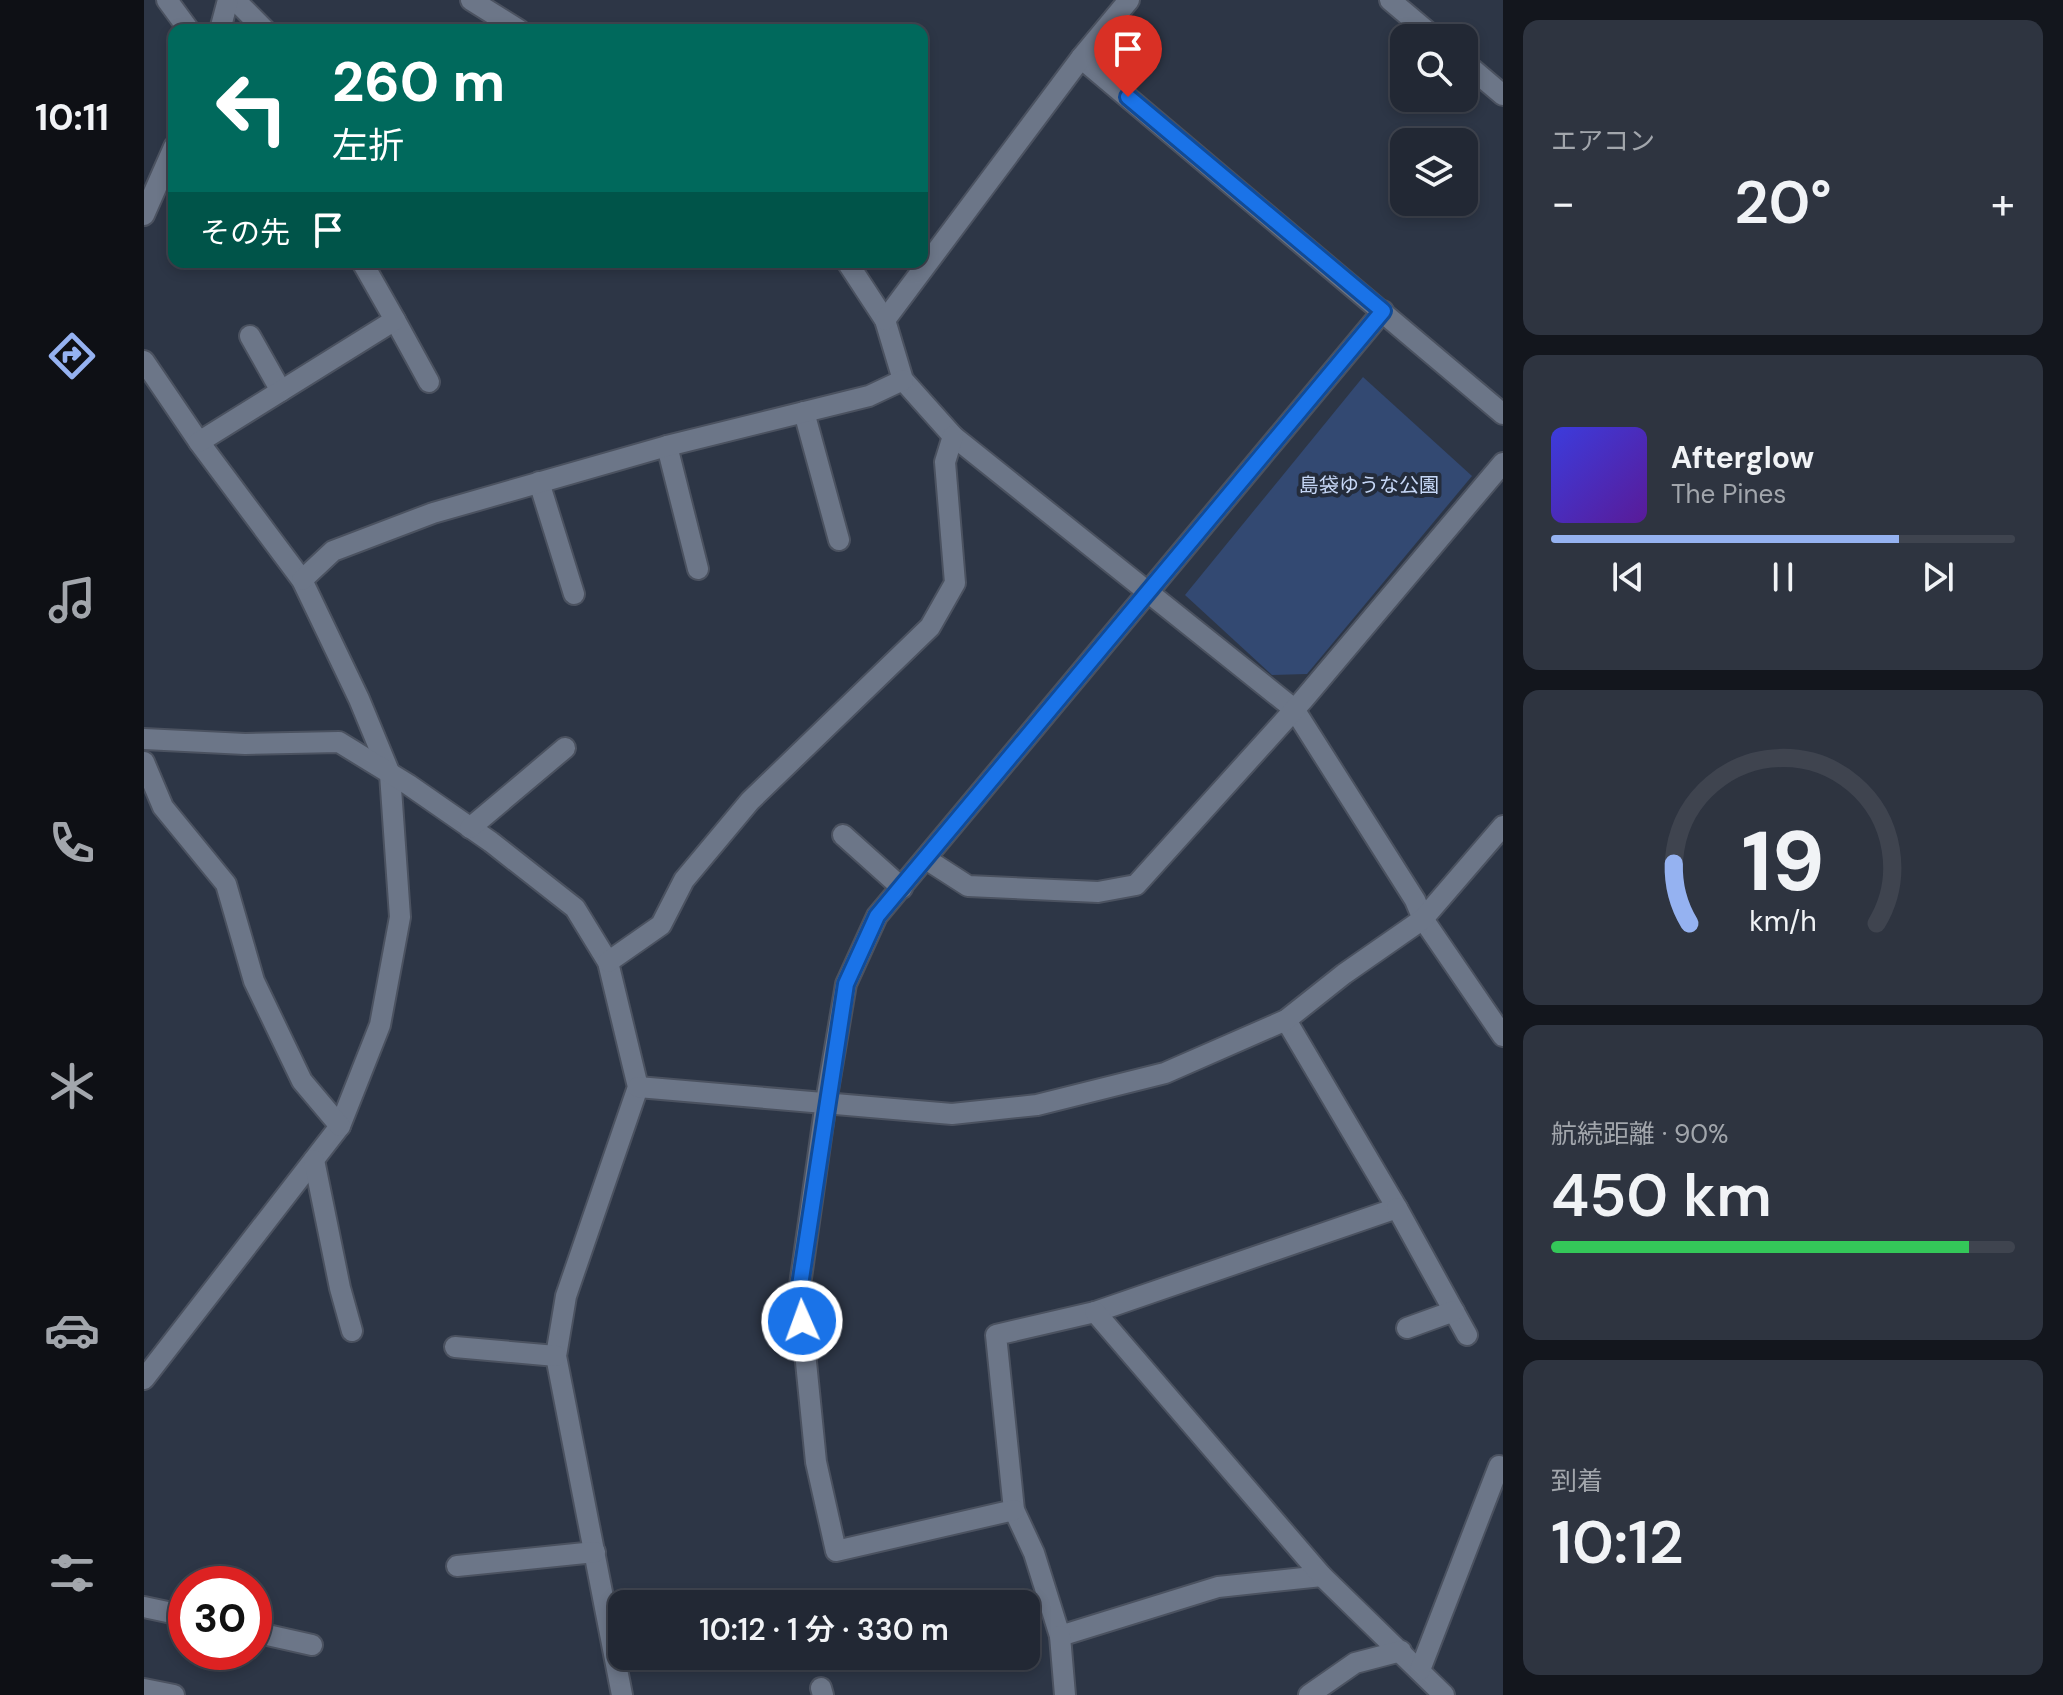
<!DOCTYPE html>
<html lang="ja">
<head>
<meta charset="utf-8">
<style>
	body { margin:0; font-family:"DM Sans","Noto Sans JP",sans-serif; background:#2e3440; color:#f1f3f6; height:100vh; display:flex; flex-direction:column; font-size:30px; white-space:nowrap }
	* { box-sizing:border-box; margin:0 }
	p { font-size:26px; color:#a2a6ac }
	.icon { flex:none; width:44px; height:44px; fill:none; stroke:currentColor; stroke-width:2; stroke-linecap:round; stroke-linejoin:round }
	.map { position:relative; flex:1; overflow:hidden }
	.drawer { display:flex; flex-direction:column; gap:20px; padding:20px; background:#13161d; width:560px }
	.drawer>* { flex:none }
	.banner { position:absolute; left:24px; top:24px; width:760px; height:244px; border-radius:16px; box-shadow:0 4px 12px #0003,0 0 0 2px #3f444f; background:#00695c; color:#fff; overflow:hidden }
	.buttons { position:absolute; left:1246px; top:24px; display:grid; gap:16px }
	.buttons a { display:grid; place-items:center; width:88px; height:88px; border-radius:16px; background:#222834; box-shadow:0 4px 12px #0003,0 0 0 2px #3f444f; font-size:40px }
	.speed { position:absolute; left:24px; top:1566px; display:flex; gap:16px; font-size:40px; font-weight:700; text-align:center }
	.speed>* { display:grid; place-content:center; width:104px; height:104px; border-radius:50%; background:#222834; box-shadow:0 4px 12px #0003,0 0 0 2px #3f444f; line-height:1 }
	.speed .limit { border:12px solid #d22; background:#fff; color:#111 }
	.pin { position:absolute; display:grid; place-items:center; width:68px; height:68px; color:#fff; margin:-82px -34px; border-radius:50% 50% 50% 0; rotate:-45deg; box-shadow:0 0 8px #0007 }
	.pin .icon { rotate:45deg }
	.me { position:absolute; width:88px; margin:-44px; rotate:358deg; stroke-linejoin:round; filter:drop-shadow(0 0 6px #0008) }
	.turn { display:flex; align-items:center; gap:28px; height:168px; padding:0 32px; font-size:36px }
	.turn .icon { width:104px; height:104px; stroke-width:2.5 }
	.turn b { display:block; font-size:56px; line-height:68px }
	.then { display:flex; align-items:center; height:76px; padding:0 32px; background:#0003; gap:16px; font-size:30px }
	.big { font-size:60px; font-weight:600; line-height:1.1 }
	.drawer .tile { flex:1; display:flex; flex-direction:column; justify-content:center; gap:12px; min-width:0; padding:0 28px; border-radius:16px; background:#2e3440 }
	.drawer .dial { align-items:center; gap:0 }
	.dial svg { height:208px; overflow:visible; fill:none; stroke:#3f444f; stroke-width:7; stroke-linecap:round; text-anchor:middle }
	.dial text { fill:#f1f3f6; stroke:none }
	.song { display:flex; align-items:center; gap:24px }
	.cover { width:96px; height:96px; border-radius:12px; background:linear-gradient(135deg,hsl(240 70% 55%),hsl(270 70% 35%)) }
	.played { height:8px; border-radius:4px; background:linear-gradient(90deg,#95b2f1 75%,#3f444f 75%) }
	.keys { display:flex; justify-content:space-around; direction:ltr }
	.heat { display:flex; justify-content:space-between; align-items:center; font-size:44px; direction:ltr }
	.charge { height:12px; border-radius:6px; background:linear-gradient(90deg,#34c759 90%,#3f444f 0) }
	.trip { position:absolute; left:464px; top:1590px; width:432px; height:80px; border-radius:16px; background:#222834; box-shadow:0 4px 12px #0003,0 0 0 2px #3f444f; font-weight:600; line-height:80px; text-align:center }
	main { display:flex; flex:1; min-height:0 }
	.tab-bar { display:flex; flex-direction:column; width:144px; justify-content:space-around; align-items:center; background:#0e1015; color:#a2a6ac }
	.tab-bar .icon { width:56px; height:56px }
	.tab-bar .selected { color:#95b2f1 }
	.tab-bar b { font-size:36px; color:#f1f3f6 }
	.map>svg:first-child { display:block }
</style>
</head>
<body>
<main>
<nav class="tab-bar">
<b>10:11</b>
<svg class="icon selected" aria-label="directions" viewBox="0 0 24 24"><path d="M12 3l9 9-9 9-9-9zM9 14v-3h6M13 9l2 2-2 2"/></svg>
<svg class="icon" aria-label="music" viewBox="0 0 24 24"><path d="M9 18V5l10-2v13"/><circle cx="6" cy="18" r="3"/><circle cx="16" cy="16" r="3"/></svg>
<svg class="icon" aria-label="phone" viewBox="0 0 24 24"><path d="M5 4h4l2 5-3 2q2 4 5 5l2-3 5 2v4C11 20 4 13 5 4z"/></svg>
<svg class="icon" aria-label="climate" viewBox="0 0 24 24"><path d="M12 3v18M4 7l16 10M4 17L20 7"/></svg>
<svg class="icon" aria-label="car" viewBox="0 0 24 24"><path d="M5 17H2v-5l4-1 3-4h7l3 4 3 1v5h-3M9 17h6M6 11h13"/><circle cx="7" cy="17" r="2"/><circle cx="17" cy="17" r="2"/></svg>
<svg class="icon" aria-label="filters" viewBox="0 0 24 24"><path d="M4 7h16M4 17h16"/><circle cx="9" cy="7" r="2"/><circle cx="15" cy="17" r="2"/></svg>
</nav>
<div class="map">
<svg width="1359" height="1695" viewBox="0 0 1359 1695">
	<rect width="100%" height="100%" fill="#2d3646"/>
	<path fill="#334972" d="M1219,377L1328,476L1163,674L1128,675L1041,595Z"/>
	<g fill="none" stroke-linecap="round" stroke-linejoin="round">
		<defs>
			<g id="minor">
				<path d="M23,0L45,30"/>
				<path d="M91,0L121,30"/>
				<path d="M327,0L375,30"/>
				<path d="M1246,0L1291,38"/>
				<path d="M76,30L84,0"/>
				<path d="M937,58L1359,414"/>
				<path d="M1320,62L1359,95"/>
				<path d="M0,215L30,147"/>
				<path d="M703,262L741,320L759,380L809,436L1150,709L1271,900L1279,919L1359,1036"/>
				<path d="M251,320L285,382"/>
				<path d="M741,320L937,58L985,0"/>
				<path d="M106,336L137,391"/>
				<path d="M0,361L55,442L158,580L215,699L246,774L256,917L236,1025L196,1126L0,1379"/>
				<path d="M660,412L695,540"/>
				<path d="M55,442L251,320L218,262"/>
				<path d="M523,446L554,569"/>
				<path d="M395,482L430,594"/>
				<path d="M158,580L189,551L289,513L523,446L725,396L759,380"/>
				<path d="M0,739L101,744L195,742L265,785L347,842L431,908L464,962L494,1087L422,1296L412,1356L478,1695"/>
				<path d="M0,762L19,807L82,884L110,981L158,1081L196,1126"/>
				<path d="M326,828L421,748"/>
				<path d="M699,835L758,888"/>
				<path d="M782,859L824,886L954,892L992,885L1159,700L1359,463"/>
				<path d="M464,962L517,925L540,880L606,801L786,627L811,583L801,462L809,436"/>
				<path d="M1142,1020L1253,1208L951,1312L852,1335L870,1510L890,1553L916,1636L1074,1587L1178,1576"/>
				<path d="M494,1087L808,1114L893,1105L1021,1073L1142,1020L1200,974L1279,919L1359,826"/>
				<path d="M170,1160L196,1288L208,1331"/>
				<path d="M1253,1208L1323,1335"/>
				<path d="M951,1312L1178,1576L1300,1695"/>
				<path d="M1263,1328L1310,1311"/>
				<path d="M311,1347L412,1356"/>
				<path d="M870,1510L692,1551L672,1462L655,1292L682,1102L702,984L733,916L1239,311"/>
				<path d="M313,1566L451,1552"/>
				<path d="M0,1607L42,1616"/>
				<path d="M110,1632L168,1645"/>
				<path d="M916,1636L921,1695"/>
				<path d="M1276,1670L1355,1466L1359,1467"/>
				<path d="M677,1688L679,1695"/>
				<path d="M0,1689L30,1695"/>
				<path d="M1165,1695L1211,1663L1257,1651"/>
			</g>
		</defs>
		<use href="#minor" stroke="#4b5260" stroke-width="24"/>
		<use href="#minor" stroke="#6c7688" stroke-width="20"/>
	</g>
	<g fill="none" stroke-linecap="round" stroke-linejoin="round">
		<defs>
			<path id="route" d="M658,1321L655,1292L702,984L733,916L1239,311L984,97"/>
		</defs>
		<use href="#route" stroke="#114b97" stroke-width="20"/>
		<use href="#route" stroke="#1a73e8" stroke-width="14"/>
	</g>
	<g text-anchor="middle" stroke-width="8" stroke-linejoin="round" paint-order="stroke">
		<g font-size="20" fill="#c6d7f6" stroke="#242c3b">
			<text x="1225" y="492">島袋ゆうな公園</text>
		</g>
	</g>
</svg>
<div class="buttons">
<a><svg class="icon" aria-label="search" viewBox="0 0 24 24"><circle cx="10" cy="10" r="6"/><path d="M15 15l6 6"/></svg></a>
<a><svg class="icon" aria-label="layers" viewBox="0 0 24 24"><path d="M12 4l9 5-9 5-9-5zM3 14l9 5 9-5"/></svg></a>
</div>
<div class="speed"><div class="limit">30</div></div>
<div class="pin" style="left:984px;top:97px;background:#d93025"><svg class="icon" aria-label="arrive" viewBox="0 0 24 24"><path d="M6 21V4h12l-3 4 3 4H6"/></svg></div>
<svg class="me" style="left:658px;top:1321px" viewBox="-20 -20 40 40"><circle r="17" fill="#1a73e8" stroke="#fff" stroke-width="3"/><path d="M0-11L8 9 0 5-8 9z" fill="#fff"/></svg>
<div class="trip">10:12 · 1 分 · 330 m</div>
<div class="banner">
<div class="turn"><svg class="icon" aria-label="left" viewBox="0 0 24 24"><path d="M17 20v-9H6M10 6l-5 5 5 5"/></svg><div><b>260 m</b>左折</div></div>
<div class="then">その先<svg class="icon" aria-label="arrive" viewBox="0 0 24 24"><path d="M6 21V4h12l-3 4 3 4H6"/></svg></div>
</div>
</div>
<section class="drawer">
<div class="tile"><p>エアコン</p>
<div class="heat"><a>−</a><b class="big">20°</b><a>+</a></div>
</div>
<div class="tile">
<div class="song"><i class="cover"></i><div><b>Afterglow</b><p>The Pines</p></div></div>
<div class="played"></div>
<div class="keys"><svg class="icon" aria-label="previous" viewBox="0 0 24 24"><path d="M18 5L8 12l10 7zM5 5v14"/></svg><svg class="icon" aria-label="pause" viewBox="0 0 24 24"><path d="M8 5v14M16 5v14"/></svg><svg class="icon" aria-label="next" viewBox="0 0 24 24"><path d="M6 5l10 7-10 7zM19 5v14"/></svg></div>
</div>
<div class="tile dial"><svg viewBox="0 0 100 80">
<path d="M14 69A42 42 0 1 1 86 69"/>
<path d="M14 69A42 42 0 0 1 8 46" stroke="#95b2f1"/>
<text x="50" y="56" font-size="32" font-weight="700">19</text>
<text x="50" y="72" font-size="11">km/h</text>
</svg></div>
<div class="tile"><p>航続距離 · 90%</p><b class="big">450 km</b><div class="charge"></div></div>
<div class="tile"><p>到着</p><b class="big">10:12</b></div>
</section>
</main>
</body>
</html>
